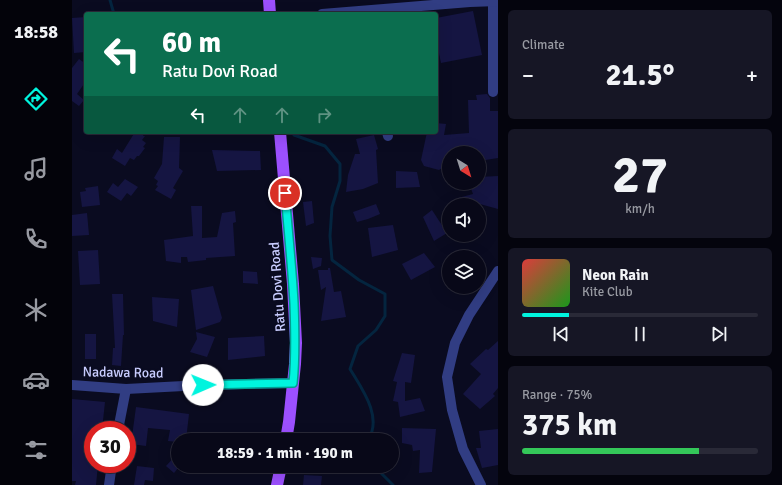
<!DOCTYPE html>
<html lang="en">
<head>
<meta charset="utf-8">
<style>
	body { margin:0; font-family:Signika,sans-serif; background:#161625; color:#f1f3f6; height:100vh; display:flex; flex-direction:column; font-size:15px; white-space:nowrap }
	* { box-sizing:border-box; margin:0 }
	p { font-size:13px; color:#989aa2 }
	.icon { flex:none; width:22px; height:22px; fill:none; stroke:currentColor; stroke-width:2; stroke-linecap:round; stroke-linejoin:round }
	.map { position:relative; flex:1; overflow:hidden }
	.side { display:flex; flex-direction:column; gap:10px; padding:10px; background:#04040d; width:284px }
	.side>* { flex:none }
	.top-card { position:absolute; left:12px; top:12px; width:354px; height:122px; border-radius:4px; box-shadow:0 4px 16px #0002,0 0 0 1px #292937; background:#0b6e4f; color:#fff; overflow:hidden }
	.needle { width:26px; rotate:142deg }
	.buttons { position:absolute; left:370px; top:146px; display:grid; gap:8px }
	.buttons a { display:grid; place-items:center; width:44px; height:44px; border-radius:50%; background:#080818; box-shadow:0 4px 16px #0002,0 0 0 1px #292937; font-size:20px }
	.speed { position:absolute; left:12px; top:421px; display:flex; gap:8px; font-size:20px; font-weight:700; text-align:center }
	.speed>* { display:grid; place-content:center; width:52px; height:52px; border-radius:50%; background:#080818; box-shadow:0 4px 16px #0002,0 0 0 1px #292937; line-height:1 }
	.speed .limit { border:6px solid #d22; background:#fff; color:#111 }
	.pin { position:absolute; display:grid; place-items:center; width:34px; height:34px; color:#fff; margin:-17px; border:2px solid #fff; border-radius:50%; box-shadow:0 1px 4px #0007 }
	.me { position:absolute; width:44px; margin:-22px; rotate:89deg; stroke-linejoin:round; filter:drop-shadow(0 0 3px #0008) }
	.turn { display:flex; align-items:center; gap:14px; height:84px; padding:0 12px; font-size:18px }
	.turn .icon { width:52px; height:52px; stroke-width:2.5 }
	.turn b { display:block; font-size:28px; line-height:34px }
	.lanes { display:flex; align-items:center; height:38px; padding:0 12px; background:#0003; justify-content:center; gap:20px; direction:ltr }
	.lanes .off { opacity:.35 }
	.big { font-size:30px; font-weight:700; line-height:1.1 }
	.side .widget { flex:1; display:flex; flex-direction:column; justify-content:center; gap:6px; min-width:0; padding:0 14px; border-radius:6px; background:#161625 }
	.side .dial { align-items:center; gap:0 }
	.dial b { font-size:52px; line-height:1 }
	.song { display:flex; align-items:center; gap:12px }
	.cover { width:48px; height:48px; border-radius:6px; background:linear-gradient(135deg,hsl(0 70% 55%),hsl(120 70% 35%)) }
	.played { height:4px; border-radius:2px; background:linear-gradient(90deg,#00f4de 20%,#292937 20%) }
	.keys { display:flex; justify-content:space-around; direction:ltr }
	.heat { display:flex; justify-content:space-between; align-items:center; font-size:22px; direction:ltr }
	.charge { height:6px; border-radius:3px; background:linear-gradient(90deg,#34c759 75%,#292937 0) }
	.trip { position:absolute; left:99px; top:433px; width:228px; height:40px; border-radius:20px; background:#080818; box-shadow:0 4px 16px #0002,0 0 0 1px #292937; font-weight:700; line-height:40px; text-align:center }
	main { display:flex; flex:1; min-height:0 }
	.tabs { display:flex; flex-direction:column; width:72px; justify-content:space-around; align-items:center; background:#03030a; color:#989aa2 }
	.tabs .icon { width:28px; height:28px }
	.tabs .current { color:#00f4de }
	.tabs b { font-size:18px; color:#f1f3f6 }
	.map>svg:first-child { display:block }
</style>
</head>
<body>
<main>
<nav class="tabs">
<b>18:58</b>
<svg class="icon current" aria-label="directions" viewBox="0 0 24 24"><path d="M12 3l9 9-9 9-9-9zM9 14v-3h6M13 9l2 2-2 2"/></svg>
<svg class="icon" aria-label="music" viewBox="0 0 24 24"><path d="M9 18V5l10-2v13"/><circle cx="6" cy="18" r="3"/><circle cx="16" cy="16" r="3"/></svg>
<svg class="icon" aria-label="phone" viewBox="0 0 24 24"><path d="M5 4h4l2 5-3 2q2 4 5 5l2-3 5 2v4C11 20 4 13 5 4z"/></svg>
<svg class="icon" aria-label="climate" viewBox="0 0 24 24"><path d="M12 3v18M4 7l16 10M4 17L20 7"/></svg>
<svg class="icon" aria-label="car" viewBox="0 0 24 24"><path d="M5 17H2v-5l4-1 3-4h7l3 4 3 1v5h-3M9 17h6M6 11h13"/><circle cx="7" cy="17" r="2"/><circle cx="17" cy="17" r="2"/></svg>
<svg class="icon" aria-label="filters" viewBox="0 0 24 24"><path d="M4 7h16M4 17h16"/><circle cx="9" cy="7" r="2"/><circle cx="15" cy="17" r="2"/></svg>
</nav>
<div class="map">
<svg width="426" height="485" viewBox="0 0 426 485">
	<rect width="100%" height="100%" fill="#0a0b20"/>
	<g fill="none" stroke-linecap="round" stroke-linejoin="round">
		<g stroke="#04253f" stroke-width="3">
			<path d="M38,0L42,14"/>
			<path d="M13,132H14"/>
			<path d="M222,135L253,146L268,164V181L260,207L258,236L260,260L287,280L313,294V316L304,330L286,346L278,369C290,389 311,417 296,440"/>
			<path d="M302,466L321,485"/>
		</g>
	</g>
	<g fill="#151542">
		<path d="M401,11L410,55L369,63L364,38V18Z"/>
		<path d="M14,17V32L12,33L14,52L2,53L0,18Z"/>
		<path d="M7,59L14,64V81L5,94L12,100L7,106L0,101V68Z"/>
		<path d="M415,94L418,98V111H426V158L407,161V153H376L373,166L367,170L352,166L349,160L355,132H364V123L374,124L372,135L397,133L396,100H405L404,95Z"/>
		<path d="M63,132H73L71,136H73L70,140L74,143L71,147L73,148L67,156H65L62,160L58,158L53,166L40,158L45,149L50,153Z"/>
		<path d="M302,135L306,149L304,150L306,183L291,189L274,192L276,175L283,154H288L284,139Z"/>
		<path d="M92,137H108L107,168L111,171L101,188L104,190L99,199L83,190L86,186L84,185L86,181L82,178L90,164Z"/>
		<path d="M140,150L188,151L189,170L145,171Z"/>
		<path d="M324,171L345,172L348,187L324,188Z"/>
		<path d="M426,176V209L397,201L399,205H391L386,198L401,194L397,183H407V177Z"/>
		<path d="M53,179L66,187L59,196L55,193L49,201L35,192L41,183L46,187Z"/>
		<path d="M26,186L28,205L10,207L8,192L14,191L13,188Z"/>
		<path d="M240,201L242,223L234,226L231,202Z"/>
		<path d="M304,204L308,214L296,219L285,222L281,212Z"/>
		<path d="M119,206H130V238L145,237L150,213L163,211L164,222L161,223L163,256L134,258V260L116,262L115,257H109V263L94,261L92,240L121,236Z"/>
		<path d="M360,210L375,233L362,241L351,217Z"/>
		<path d="M15,213L17,235L0,236V215Z"/>
		<path d="M321,225L326,250L300,257L296,228Z"/>
		<path d="M26,250L28,284L8,285L6,251Z"/>
		<path d="M352,253L363,267L339,280L330,264Z"/>
		<path d="M239,257L250,258L249,266L241,269Z"/>
		<path d="M256,268H258L262,292L269,291L274,317L249,321L254,287L249,290L246,270H256Z"/>
		<path d="M171,271L185,272L186,284L171,283Z"/>
		<path d="M141,286L150,318L148,322L124,330L119,290Z"/>
		<path d="M40,294H51L52,335H51L49,366L40,365L41,348H43Z"/>
		<path d="M80,297L107,299L105,327L81,321Z"/>
		<path d="M124,332L143,337L135,357L118,352L125,339Z"/>
		<rect x="13" y="334" width="11" height="25"/>
		<path d="M192,336L193,356L156,360V338Z"/>
		<path d="M426,341V388L421,394L423,396L408,409L391,394L409,374L398,364L414,349L416,350Z"/>
		<path d="M330,353L343,355L339,383L333,382V401L348,398L353,411L328,417L326,402L321,401L325,382L321,381Z"/>
		<path d="M0,399L33,402L30,430H21V464H26L24,485H3L4,481H0Z"/>
		<path d="M64,407L117,414L114,440H106V442L96,441L98,430L76,428L74,446L59,444Z"/>
		<path d="M330,428L364,429L360,472L347,473L348,450L341,451L340,445L330,443Z"/>
		<path d="M426,429V465L410,468L404,448H409L407,431Z"/>
		<path d="M106,453V468L102,473L94,466Z"/>
		<path d="M65,466L82,468L81,481L73,480L72,485H62Z"/>
		<path d="M232,475L250,476L249,485H231Z"/>
	</g>
	<g fill="none" stroke-linecap="round" stroke-linejoin="round">
		<g stroke="#313d83" stroke-width="10">
			<path d="M421,0V92"/>
			<path d="M250,14L398,2L426,1"/>
			<path d="M315,132L316,136"/>
			<path d="M0,385L54,389L131,385L221,383"/>
			<path d="M46,430L54,389"/>
			<path d="M37,485L40,464"/>
			<path d="M409,485L391,449L380,410L375,377L383,343L397,315L426,271"/>
		</g>
		<g stroke="#9c50ff" stroke-width="12">
			<path d="M197,0L198,14"/>
			<path d="M208,132L221,284L224,343L223,364L217,422L214,440"/>
			<path d="M205,485L209,466"/>
		</g>
	</g>
	<g fill="none" stroke-linecap="round" stroke-linejoin="round">
		<defs>
			<path id="route" d="M131,385L221,383C224,356 223,330 222,303C220,266 216,229 213,193"/>
		</defs>
		<use href="#route" stroke="#009f90" stroke-width="10"/>
		<use href="#route" stroke="#00f4de" stroke-width="7"/>
	</g>
	<g text-anchor="middle" stroke-width="4" stroke-linejoin="round" paint-order="stroke">
		<g font-size="14" fill="#c9cdff" stroke="#0a0b20">
			<text transform="translate(205 287) rotate(-94)" y="5">Ratu Dovi Road</text>
			<text transform="translate(51 372) rotate(1)" y="5">Nadawa Road</text>
		</g>
	</g>
</svg>
<div class="buttons">
<a><svg class="needle" viewBox="-14 -14 28 28"><path d="M0-13l5 13h-10z" fill="#e53935"/><path d="M0 13l5-13h-10z" fill="#989aa2"/></svg></a>
<a><svg class="icon" aria-label="sound" viewBox="0 0 24 24"><path d="M4 9h4l5-4v14l-5-4H4zM17 9q2 3 0 6"/></svg></a>
<a><svg class="icon" aria-label="layers" viewBox="0 0 24 24"><path d="M12 4l9 5-9 5-9-5zM3 14l9 5 9-5"/></svg></a>
</div>
<div class="speed"><div class="limit">30</div></div>
<div class="pin" style="left:213px;top:193px;background:#d93025"><svg class="icon" aria-label="arrive" viewBox="0 0 24 24"><path d="M6 21V4h12l-3 4 3 4H6"/></svg></div>
<svg class="me" style="left:131px;top:385px" viewBox="-20 -20 40 40"><circle r="19" fill="#fff"/><path d="M0-13L10 11 0 6-10 11z" fill="#00f4de"/></svg>
<div class="trip">18:59 · 1 min · 190 m</div>
<div class="top-card">
<div class="turn"><svg class="icon" aria-label="left" viewBox="0 0 24 24"><path d="M17 20v-9H6M10 6l-5 5 5 5"/></svg><div><b>60 m</b>Ratu Dovi Road</div></div>
<div class="lanes"><svg class="icon" aria-label="left" viewBox="0 0 24 24"><path d="M17 20v-9H6M10 6l-5 5 5 5"/></svg><svg class="icon off" aria-label="ahead" viewBox="0 0 24 24"><path d="M12 20V5M6 11l6-6 6 6"/></svg><svg class="icon off" aria-label="ahead" viewBox="0 0 24 24"><path d="M12 20V5M6 11l6-6 6 6"/></svg><svg class="icon off" aria-label="right" viewBox="0 0 24 24"><path d="M7 20v-9h11M14 6l5 5-5 5"/></svg></div>
</div>
</div>
<section class="side">
<div class="widget"><p>Climate</p>
<div class="heat"><a>−</a><b class="big">21.5°</b><a>+</a></div>
</div>
<div class="widget dial"><b>27</b><p>km/h</p></div>
<div class="widget">
<div class="song"><i class="cover"></i><div><b>Neon Rain</b><p>Kite Club</p></div></div>
<div class="played"></div>
<div class="keys"><svg class="icon" aria-label="previous" viewBox="0 0 24 24"><path d="M18 5L8 12l10 7zM5 5v14"/></svg><svg class="icon" aria-label="pause" viewBox="0 0 24 24"><path d="M8 5v14M16 5v14"/></svg><svg class="icon" aria-label="next" viewBox="0 0 24 24"><path d="M6 5l10 7-10 7zM19 5v14"/></svg></div>
</div>
<div class="widget"><p>Range · 75%</p><b class="big">375 km</b><div class="charge"></div></div>
</section>
</main>
</body>
</html>
